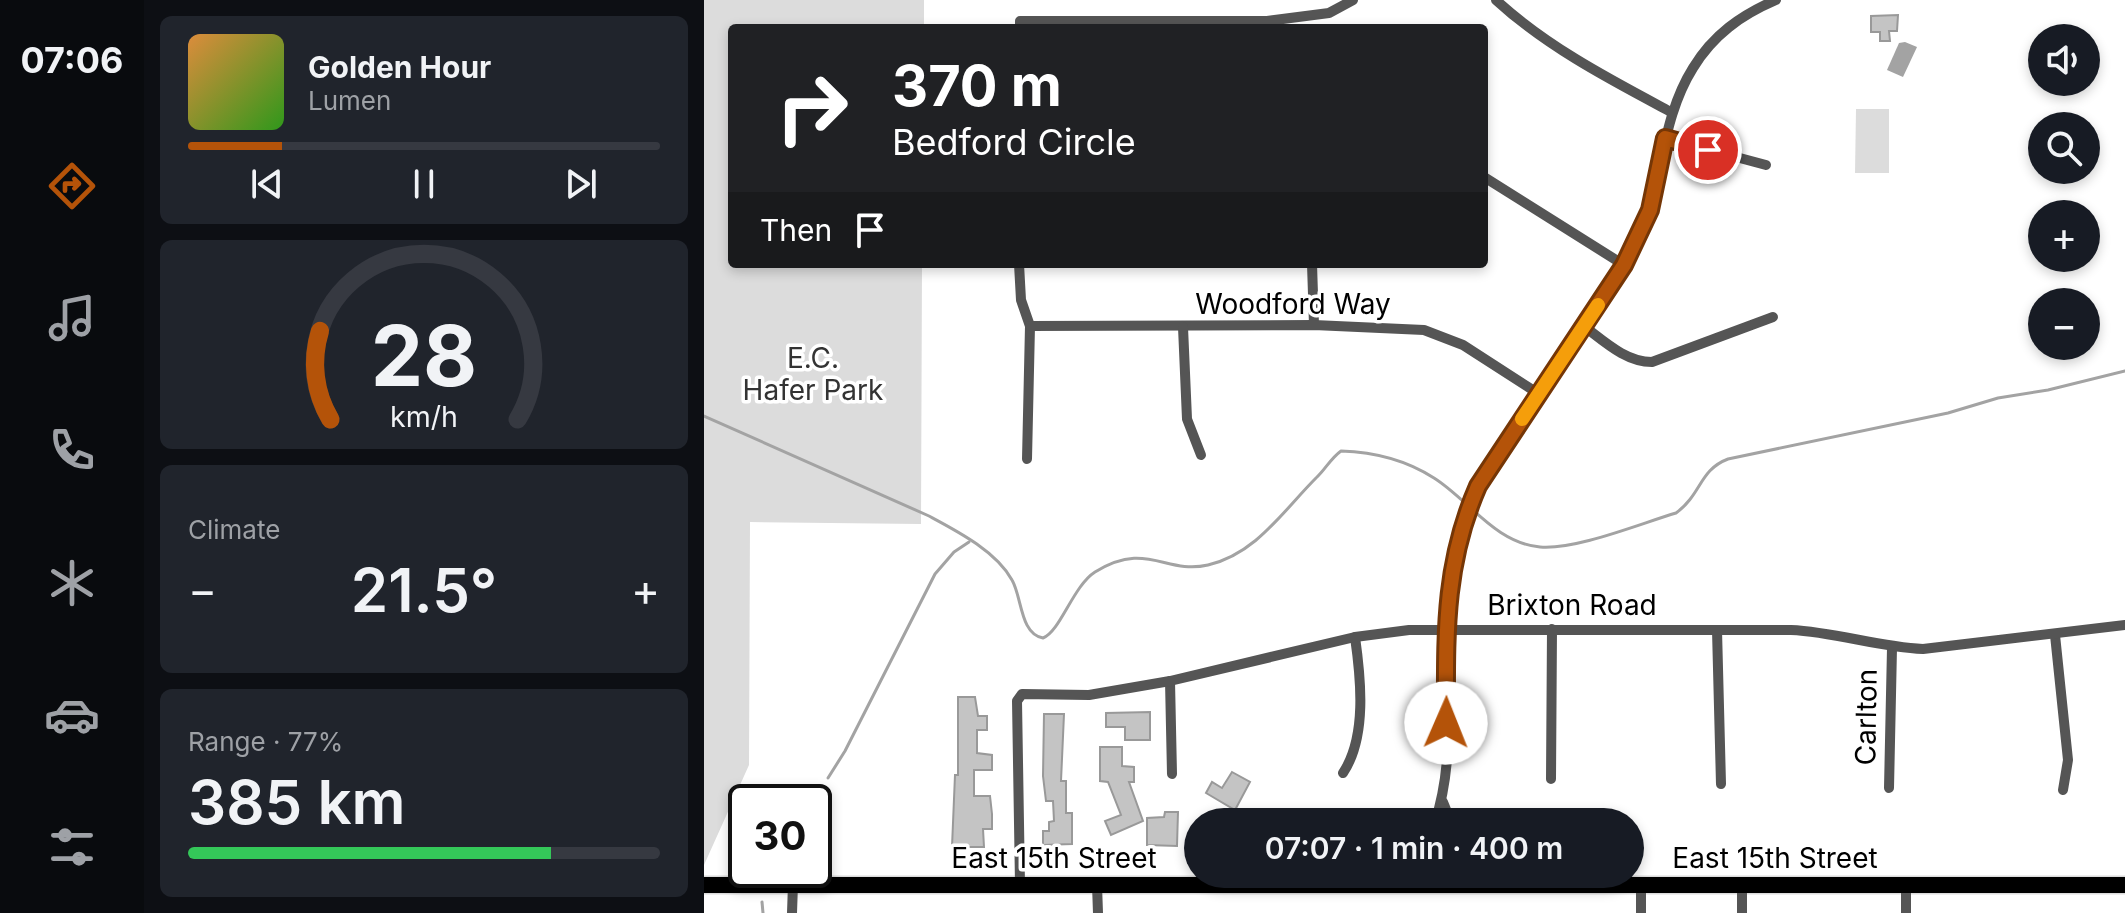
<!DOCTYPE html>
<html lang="en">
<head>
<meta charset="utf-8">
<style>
	body { margin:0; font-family:Inter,sans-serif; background:#20242c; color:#f1f3f6; height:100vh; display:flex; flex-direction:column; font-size:30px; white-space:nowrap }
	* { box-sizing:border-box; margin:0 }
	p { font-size:26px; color:#9ea1a6 }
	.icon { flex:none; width:44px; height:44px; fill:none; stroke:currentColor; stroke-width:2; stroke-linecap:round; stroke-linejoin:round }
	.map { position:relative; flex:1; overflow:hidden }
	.details { display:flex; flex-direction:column; gap:16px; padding:16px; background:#0d0f14; width:560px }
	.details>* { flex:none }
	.guide { position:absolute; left:24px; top:24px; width:760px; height:244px; border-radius:8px; box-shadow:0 4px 12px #0003; background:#202124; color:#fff; overflow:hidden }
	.tools { position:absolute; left:1324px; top:24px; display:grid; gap:16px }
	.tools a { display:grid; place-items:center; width:72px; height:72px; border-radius:50%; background:#171b24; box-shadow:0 4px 12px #0003; font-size:40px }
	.speed { position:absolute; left:24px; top:784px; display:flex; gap:16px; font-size:40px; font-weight:700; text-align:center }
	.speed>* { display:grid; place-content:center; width:104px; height:104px; border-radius:50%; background:#171b24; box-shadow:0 4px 12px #0003; line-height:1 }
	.speed .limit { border:4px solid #111; border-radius:12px; background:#fff; color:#111 }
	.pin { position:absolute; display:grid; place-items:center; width:68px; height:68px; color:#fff; margin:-34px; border:4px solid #fff; border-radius:50%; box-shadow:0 2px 8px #0007 }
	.me { position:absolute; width:88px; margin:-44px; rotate:1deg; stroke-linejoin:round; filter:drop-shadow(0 0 6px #0008) }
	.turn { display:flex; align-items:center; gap:28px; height:168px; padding:0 32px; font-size:36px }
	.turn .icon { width:104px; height:104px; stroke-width:2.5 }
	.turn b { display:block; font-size:56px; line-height:68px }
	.then { display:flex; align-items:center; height:76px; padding:0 32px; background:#0003; gap:16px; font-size:30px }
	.big { font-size:60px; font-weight:600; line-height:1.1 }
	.details .card { flex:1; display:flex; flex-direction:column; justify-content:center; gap:12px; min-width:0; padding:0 28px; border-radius:12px; background:#20242c }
	.details .dial { align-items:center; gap:0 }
	.dial svg { height:208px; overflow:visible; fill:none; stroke:#363941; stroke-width:7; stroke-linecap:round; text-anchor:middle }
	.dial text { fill:#f1f3f6; stroke:none }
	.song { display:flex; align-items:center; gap:24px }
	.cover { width:96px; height:96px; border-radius:12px; background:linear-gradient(135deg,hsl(30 70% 55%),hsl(110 70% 35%)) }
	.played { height:8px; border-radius:4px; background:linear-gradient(90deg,#b45309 20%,#363941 20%) }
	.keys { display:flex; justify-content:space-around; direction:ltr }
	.heat { display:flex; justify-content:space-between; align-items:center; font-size:44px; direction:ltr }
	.charge { height:12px; border-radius:6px; background:linear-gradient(90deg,#34c759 77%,#363941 0) }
	.trip { position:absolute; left:480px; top:808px; width:460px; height:80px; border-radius:40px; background:#171b24; box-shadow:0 4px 12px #0003; font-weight:600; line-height:80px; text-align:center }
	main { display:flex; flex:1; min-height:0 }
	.dock { display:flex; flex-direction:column; width:144px; justify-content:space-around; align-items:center; background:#090b0e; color:#9ea1a6 }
	.dock .icon { width:56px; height:56px }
	.dock .active { color:#b45309 }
	.dock b { font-size:36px; color:#f1f3f6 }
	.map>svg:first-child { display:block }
</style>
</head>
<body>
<main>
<nav class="dock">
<b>07:06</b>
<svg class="icon active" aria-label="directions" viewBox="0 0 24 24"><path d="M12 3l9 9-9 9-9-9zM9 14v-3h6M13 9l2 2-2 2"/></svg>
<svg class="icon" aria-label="music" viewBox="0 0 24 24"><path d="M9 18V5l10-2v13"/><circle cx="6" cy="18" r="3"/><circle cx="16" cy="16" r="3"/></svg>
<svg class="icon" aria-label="phone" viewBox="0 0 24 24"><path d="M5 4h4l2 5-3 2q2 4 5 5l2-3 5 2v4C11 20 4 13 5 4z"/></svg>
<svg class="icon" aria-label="climate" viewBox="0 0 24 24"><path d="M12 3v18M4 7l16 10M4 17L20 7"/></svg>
<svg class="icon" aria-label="car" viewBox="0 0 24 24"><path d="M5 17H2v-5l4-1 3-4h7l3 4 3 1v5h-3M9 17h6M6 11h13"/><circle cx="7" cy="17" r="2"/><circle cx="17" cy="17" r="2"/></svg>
<svg class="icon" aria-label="filters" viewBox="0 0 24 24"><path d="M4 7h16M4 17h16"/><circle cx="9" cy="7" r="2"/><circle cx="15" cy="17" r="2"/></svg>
</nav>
<section class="details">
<div class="card">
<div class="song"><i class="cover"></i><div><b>Golden Hour</b><p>Lumen</p></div></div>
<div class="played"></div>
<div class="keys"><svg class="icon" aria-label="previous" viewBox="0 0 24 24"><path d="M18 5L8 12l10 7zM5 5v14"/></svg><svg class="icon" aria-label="pause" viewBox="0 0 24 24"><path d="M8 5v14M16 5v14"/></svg><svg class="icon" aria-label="next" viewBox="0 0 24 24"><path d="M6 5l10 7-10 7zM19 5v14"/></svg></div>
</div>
<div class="card dial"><svg viewBox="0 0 100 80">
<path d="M14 69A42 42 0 1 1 86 69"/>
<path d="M14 69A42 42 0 0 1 10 35" stroke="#b45309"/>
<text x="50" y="56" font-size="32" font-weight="700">28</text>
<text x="50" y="72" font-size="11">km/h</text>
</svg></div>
<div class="card"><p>Climate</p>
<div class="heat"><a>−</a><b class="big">21.5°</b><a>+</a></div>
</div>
<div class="card"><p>Range · 77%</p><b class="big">385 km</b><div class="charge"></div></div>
</section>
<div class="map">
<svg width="1421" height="913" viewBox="0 0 1421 913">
	<rect width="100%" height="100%" fill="#fff"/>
	<g fill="#dcdcdc">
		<path d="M0,0H220V28H28V264H218L217,524L46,522L45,765L0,865Z"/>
		<path d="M1152,109H1185V173H1151Z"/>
	</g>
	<path fill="#a3a3a3" d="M1201,42L1213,47L1199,77L1183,70L1195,43Z"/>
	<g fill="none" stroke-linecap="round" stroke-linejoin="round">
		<g stroke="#a3a3a3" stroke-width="3">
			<path d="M0,416L225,516C253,531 292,551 308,580C318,597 316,634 339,638C356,632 369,586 391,572C443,540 461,575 504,565C552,554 579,511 612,478C621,470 626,459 637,451C670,452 702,460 730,478C765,500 791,543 836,547C872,550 935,524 972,513C998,494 995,470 1024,459L1244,413L1294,398L1344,390L1421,371"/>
			<path d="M124,778L141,751L231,574L250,552L265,542"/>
			<path d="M108,802L112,795"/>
			<path d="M59,871L60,870"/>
			<path d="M58,902L59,913"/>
		</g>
	</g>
	<g fill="#c4c4c4" stroke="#999" stroke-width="2">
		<path d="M1194,15L1193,31H1185L1186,41H1176V32H1167V16Z"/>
		<path d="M254,697H271L274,716H283V730H273V753L288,755V770H270V796H286L288,814V829H279L280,847H248L251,775H254Z"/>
		<path d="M446,712V740H421V727H402V713Z"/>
		<path d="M340,714H360L357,781H362V813H368V844L339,845V831H345V822L350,821L349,801H342L339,776Z"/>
		<path d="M396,747H418V766L430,767V782H425L439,821L407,835L401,821L417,815L404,782L396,781Z"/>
		<path d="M528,772L546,782L531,810L502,793L508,782L518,788Z"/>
		<path d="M461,812H474L473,846L443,845V818L460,817Z"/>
	</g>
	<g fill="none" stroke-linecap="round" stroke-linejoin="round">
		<defs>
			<path id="primary" d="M0,885H1421"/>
		</defs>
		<use href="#primary" stroke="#dbdbdb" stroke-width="19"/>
		<g stroke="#555" stroke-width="10">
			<path d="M792,0C843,47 907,80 967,112"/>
			<path d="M316,28V21H563L625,13L649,0"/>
			<path d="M961,138L1062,165"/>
			<path d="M780,177L920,265"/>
			<path d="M315,264L317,300L326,326L323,459"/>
			<path d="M608,264L610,325"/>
			<path d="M326,326L610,325L720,330L759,345L835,394"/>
			<path d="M479,327L483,419L497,455"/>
			<path d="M881,327C901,342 922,362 948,362L1069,317"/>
			<path d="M1013,630L1017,784"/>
			<path d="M1351,635L1364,760L1359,790"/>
			<path d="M466,681L468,774"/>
			<path d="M639,773C663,737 657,679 651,637"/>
			<path d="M847,779L848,629"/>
			<path d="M1185,788L1188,648"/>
			<path d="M739,802L747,822"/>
			<path d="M731,822C760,734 730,636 752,546C762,503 785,469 809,433C851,370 906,303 936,234C959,180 957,119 989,68C1009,35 1037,15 1072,0"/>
			<path d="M316,884L313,701L318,694L385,695L466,681L651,637L705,630H1087C1132,632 1174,647 1219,649L1421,625"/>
			<path d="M1038,884V913"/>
			<path d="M393,885L394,913"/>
			<path d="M1202,885V913"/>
			<path d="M88,913L89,884"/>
			<path d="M937,913V883"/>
		</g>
		<use href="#primary" stroke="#000" stroke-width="16"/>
	</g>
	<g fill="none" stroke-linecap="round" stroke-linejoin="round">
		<defs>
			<path id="route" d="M742,723C742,637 739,566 774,486L920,265L946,210L961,138L1004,150"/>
		</defs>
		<use href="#route" stroke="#753606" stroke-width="20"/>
		<use href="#route" stroke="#b45309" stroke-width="14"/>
		<path stroke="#f59e0b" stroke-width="14" d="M818,419L894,305"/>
	</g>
	<g text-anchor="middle" stroke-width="7" stroke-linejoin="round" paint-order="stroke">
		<g font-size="28" fill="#000" stroke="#fff">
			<text x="589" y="314">Woodford Way</text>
			<text x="868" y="615">Brixton Road</text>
			<text transform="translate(1162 717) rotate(-89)" y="10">Carlton</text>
			<text x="350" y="868">East 15th Street</text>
			<text x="1071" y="868">East 15th Street</text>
		</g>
		<g font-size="28" fill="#333" stroke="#fff">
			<text x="109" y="368">E.C.<tspan x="109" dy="32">Hafer Park</tspan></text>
		</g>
	</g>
</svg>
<div class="tools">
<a><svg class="icon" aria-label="sound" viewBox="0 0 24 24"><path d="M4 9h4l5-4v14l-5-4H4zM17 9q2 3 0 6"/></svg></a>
<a><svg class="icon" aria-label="search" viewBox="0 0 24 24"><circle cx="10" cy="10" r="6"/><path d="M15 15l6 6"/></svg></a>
<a>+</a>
<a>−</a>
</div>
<div class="speed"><div class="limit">30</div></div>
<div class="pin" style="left:1004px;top:150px;background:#d93025"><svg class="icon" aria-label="arrive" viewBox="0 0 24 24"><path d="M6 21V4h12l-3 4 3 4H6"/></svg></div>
<svg class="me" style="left:742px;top:723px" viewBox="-20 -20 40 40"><circle r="19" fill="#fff"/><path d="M0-13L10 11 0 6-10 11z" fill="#b45309"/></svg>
<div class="trip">07:07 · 1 min · 400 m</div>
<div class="guide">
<div class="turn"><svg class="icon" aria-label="right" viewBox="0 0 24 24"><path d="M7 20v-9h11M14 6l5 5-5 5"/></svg><div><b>370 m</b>Bedford Circle</div></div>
<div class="then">Then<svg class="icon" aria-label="arrive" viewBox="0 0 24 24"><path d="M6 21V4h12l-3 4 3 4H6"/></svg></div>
</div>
</div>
</main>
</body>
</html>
